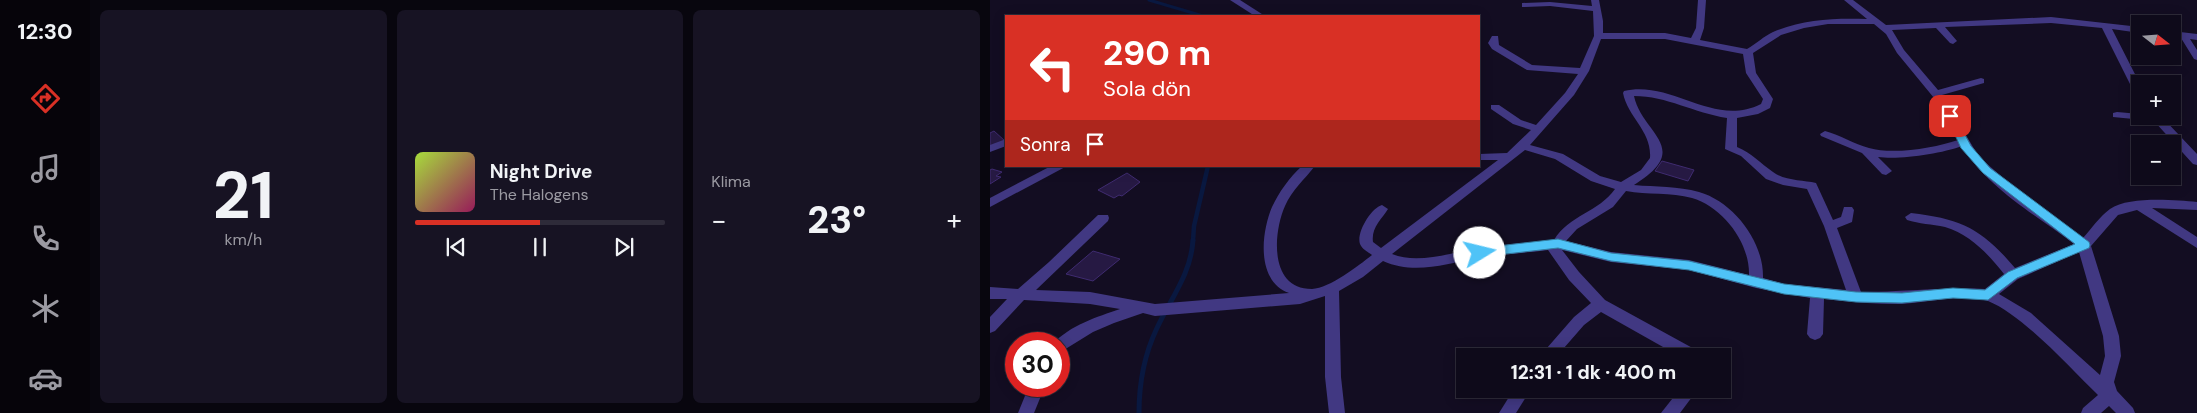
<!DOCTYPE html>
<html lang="tr">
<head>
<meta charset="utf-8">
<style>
	body { margin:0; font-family:"DM Sans",sans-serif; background:#171323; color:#f1f3f6; height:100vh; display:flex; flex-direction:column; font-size:19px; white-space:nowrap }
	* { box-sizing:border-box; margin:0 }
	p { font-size:16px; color:#9b9aa2 }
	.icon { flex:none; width:28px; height:28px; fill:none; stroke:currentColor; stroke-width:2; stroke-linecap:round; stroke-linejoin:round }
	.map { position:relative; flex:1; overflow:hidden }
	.side { display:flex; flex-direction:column; gap:10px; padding:10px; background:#08060e; width:900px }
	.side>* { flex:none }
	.top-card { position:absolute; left:15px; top:15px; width:475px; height:152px; border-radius:0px; box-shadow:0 2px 12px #0003,0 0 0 1px #2e2b39; background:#d93025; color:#fff; overflow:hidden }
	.needle { width:32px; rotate:107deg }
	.controls { position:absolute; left:1141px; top:15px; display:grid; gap:10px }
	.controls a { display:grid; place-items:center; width:50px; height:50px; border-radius:0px; background:#0e0a1a; box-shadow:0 2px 12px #0003,0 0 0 1px #2e2b39; font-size:25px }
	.speed { position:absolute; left:15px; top:332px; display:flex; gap:10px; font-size:25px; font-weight:700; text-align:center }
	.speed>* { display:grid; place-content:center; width:65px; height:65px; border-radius:50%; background:#0e0a1a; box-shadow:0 2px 12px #0003,0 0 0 1px #2e2b39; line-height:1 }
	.speed .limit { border:8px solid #d22; background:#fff; color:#111 }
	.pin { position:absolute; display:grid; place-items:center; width:42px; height:42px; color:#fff; margin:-21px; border-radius:10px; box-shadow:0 2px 8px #0006 }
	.me { position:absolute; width:55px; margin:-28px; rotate:81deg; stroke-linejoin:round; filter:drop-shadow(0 0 4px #0008) }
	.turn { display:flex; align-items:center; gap:18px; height:105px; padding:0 15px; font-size:22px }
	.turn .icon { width:65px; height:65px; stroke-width:2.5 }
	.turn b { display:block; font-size:35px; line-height:42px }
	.then { display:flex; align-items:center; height:48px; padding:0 15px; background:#0003; gap:10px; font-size:19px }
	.big { font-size:38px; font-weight:800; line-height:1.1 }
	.side .widget { flex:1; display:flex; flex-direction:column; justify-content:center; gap:8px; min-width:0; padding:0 18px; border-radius:8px; background:#171323 }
	.side .dial { align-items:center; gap:0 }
	.dial b { font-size:65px; line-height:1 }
	.song { display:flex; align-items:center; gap:15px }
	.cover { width:60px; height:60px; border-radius:8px; background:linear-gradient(135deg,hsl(80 70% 55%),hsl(330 70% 35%)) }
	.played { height:5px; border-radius:2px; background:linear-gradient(90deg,#d93025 50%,#2e2b39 50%) }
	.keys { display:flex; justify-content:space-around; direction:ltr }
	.heat { display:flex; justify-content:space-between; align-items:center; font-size:28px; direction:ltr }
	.side .tiles { flex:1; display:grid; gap:10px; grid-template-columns:repeat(3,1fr) }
	.trip { position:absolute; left:466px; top:348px; width:275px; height:50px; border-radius:0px; background:#0e0a1a; box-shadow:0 2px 12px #0003,0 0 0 1px #2e2b39; font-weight:800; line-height:50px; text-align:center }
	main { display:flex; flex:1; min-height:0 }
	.dock { display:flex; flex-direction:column; width:90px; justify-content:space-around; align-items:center; background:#06040a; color:#9b9aa2 }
	.dock .icon { width:35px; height:35px }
	.dock .on { color:#d93025 }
	.dock b { font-size:22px; color:#f1f3f6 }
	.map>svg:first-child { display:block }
</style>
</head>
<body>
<main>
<nav class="dock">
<b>12:30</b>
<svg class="icon on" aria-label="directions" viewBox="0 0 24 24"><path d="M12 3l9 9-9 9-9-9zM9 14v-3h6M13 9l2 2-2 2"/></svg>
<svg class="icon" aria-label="music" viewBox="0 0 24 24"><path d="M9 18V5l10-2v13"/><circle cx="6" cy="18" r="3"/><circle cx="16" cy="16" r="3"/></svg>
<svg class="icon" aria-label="phone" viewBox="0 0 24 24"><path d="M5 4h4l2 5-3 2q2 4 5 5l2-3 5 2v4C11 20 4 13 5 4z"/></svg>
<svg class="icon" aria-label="climate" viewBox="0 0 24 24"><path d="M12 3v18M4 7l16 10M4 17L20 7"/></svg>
<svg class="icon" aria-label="car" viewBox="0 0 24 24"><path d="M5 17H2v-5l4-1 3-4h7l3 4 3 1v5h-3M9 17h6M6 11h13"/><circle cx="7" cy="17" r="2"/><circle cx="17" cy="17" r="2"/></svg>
</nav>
<section class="side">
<div class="tiles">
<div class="widget dial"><b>21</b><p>km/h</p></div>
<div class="widget">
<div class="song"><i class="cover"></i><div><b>Night Drive</b><p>The Halogens</p></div></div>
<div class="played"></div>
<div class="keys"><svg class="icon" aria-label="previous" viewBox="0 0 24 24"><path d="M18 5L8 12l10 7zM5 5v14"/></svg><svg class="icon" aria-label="pause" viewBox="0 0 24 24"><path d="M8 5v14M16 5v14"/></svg><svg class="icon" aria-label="next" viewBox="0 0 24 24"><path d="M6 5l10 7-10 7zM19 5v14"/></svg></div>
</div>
<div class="widget"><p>Klima</p>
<div class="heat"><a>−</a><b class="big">23°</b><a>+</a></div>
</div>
</div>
</section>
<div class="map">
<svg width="1207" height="413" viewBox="0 0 1207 413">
	<rect width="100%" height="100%" fill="#130d22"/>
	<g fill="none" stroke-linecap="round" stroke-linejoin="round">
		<path stroke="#091840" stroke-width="3" d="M159,0L213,16"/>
		<path stroke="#091840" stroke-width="4.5" d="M203,241L204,226L218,166"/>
		<path stroke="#091840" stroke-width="5" d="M149,413C149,383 154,355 167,328C181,298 201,274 203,240"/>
	</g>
	<g fill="#261943" stroke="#3f2b70">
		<path d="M4,131L15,141L0,147V133Z"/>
		<path d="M672,161L704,170L698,181L665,171Z"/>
		<path d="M2,169L12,172L6,176L11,177L0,184V170Z"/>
		<path d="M137,173L150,182L132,196L129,195L124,198L108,190Z"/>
		<path d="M103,251L130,259L103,281L76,274Z"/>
	</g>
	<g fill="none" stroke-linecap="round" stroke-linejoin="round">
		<g fill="#413882" fill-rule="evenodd">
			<path d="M240,0H250L275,16H265Z"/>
			<path d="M601,0H609L613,21V33H675L701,38L706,28L708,0H716L714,28L710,40L757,49C766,44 774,36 783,32C813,19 845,18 877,19L854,0H863L896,25L1061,17L1150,27V33L1122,29L1150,84V97L1145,94L1112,28L1061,23L955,27L967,41L963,44L960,43L946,28L902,30L914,50L948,90L991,78L994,79V83L952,95L989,157L1018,182L1093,238C1101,229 1110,216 1120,209C1139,196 1184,200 1207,202V210L1162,208L1207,237V248L1147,210L1128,215L1101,246L1129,336L1131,356L1124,382L1127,391L1143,408L1145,413H1126L1119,406L1111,413H1091L1093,408L1108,395C1080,368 1033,315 998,301C975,293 935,303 910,304C885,304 859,302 834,299L833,334L830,338L825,340L820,338L817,334L820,298L766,288L699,270L621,262L572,250L589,272L615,300L708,351L710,356H689L611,312L594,325L567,356H550L584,317L601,303L579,280L558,250C535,253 511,254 488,258C456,264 424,275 393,261L373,277L349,291L351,377L355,413H339L335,377V296L310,304L165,316L153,313L124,323L103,332L69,353V344H63C80,325 107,317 130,309L100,304L34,300L5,331L0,333V317L17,299H0V287L28,289L59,262L108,215H118L119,218L118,221L46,290L100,292L165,304L299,293C266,281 271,233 282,207C289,192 299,178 312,166H325C314,180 302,190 295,206C283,233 279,289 322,289C340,288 368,266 382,255C378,252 372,249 370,244C366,233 381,208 392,205L398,209C391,220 381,228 383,242L391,248L508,160H489V154L517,153L541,130L523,124L501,109V105H509L531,120L546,125L575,93L588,74L537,70L502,49L498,43L502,36H508L509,45L542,65L590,68L604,36L603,11L560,6L535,7H532V3L560,2L602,6ZM838,24H884L896,34L907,53L944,98L968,140C945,148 903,155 879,148C864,144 850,135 835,131L830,134L831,136L872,153L892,174L896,175L902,171L888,157C910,160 950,154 972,146C995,186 1047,216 1084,244L1025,268C992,229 972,219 921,213L915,217L917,220C929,224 942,224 955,227C981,235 998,254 1014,274L995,289C954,287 913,292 871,292L847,228L862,222L864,210L862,207H854L851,217L843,220L826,183C813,180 795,181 783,172C770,163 762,153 747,147V118L768,114L780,108L783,99L766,73L763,53L791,35L814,28ZM611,39H675L753,54L756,73L773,99L771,104C723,128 683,80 634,91L633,93C638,118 662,131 660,158L651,170L631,182L610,176L573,154L540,145L584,95L599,71ZM644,96C677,96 704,113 737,118L735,149L751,156L776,179L793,185L817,189L834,226L856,290L794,284L773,278C774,242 744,202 709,192C688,186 666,187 644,185C704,148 652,134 644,96ZM535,150L565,159L601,181L625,189C609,212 579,215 564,240C539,243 515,244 490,248C462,252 429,265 402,254ZM636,191C657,195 681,192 702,198C733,207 760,243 759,275L699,260L621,252L576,241L587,229L623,207ZM1089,252L1113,336L1115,356L1110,375L1041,313L1009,294L1028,279Z"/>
			<path d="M1182,31L1207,34V40L1200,39L1207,50V60L1204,59L1191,38L1182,37Z"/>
			<path d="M1127,112L1150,114V116H1171L1207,154V165L1203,164L1164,121L1123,117V113Z"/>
			<path d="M16,139V146L0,152V145Z"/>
			<path d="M61,166H77L0,207V198Z"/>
			<path d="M39,386H55L44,413H28Z"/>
			<path d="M524,389H541L526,413H509Z"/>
			<path d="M690,389H708L690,413H671Z"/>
		</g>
	</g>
	<path fill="#4fc3f7" stroke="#337fa1" d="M960,113L965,116L981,146L1000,168L1099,242L1100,245L1099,248L1027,278L998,300L963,298L912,303L866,302L794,294L699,270L621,261L568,248L490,257L483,253L490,248L568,239L621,253L699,261L794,284L866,292L912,293L963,288L995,290L1018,272L1085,244L993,173L971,148L956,116Z"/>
</svg>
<div class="controls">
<a><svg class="needle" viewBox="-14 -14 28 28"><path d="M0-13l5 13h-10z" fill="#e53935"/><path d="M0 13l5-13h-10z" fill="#9b9aa2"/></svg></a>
<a>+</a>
<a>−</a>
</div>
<div class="speed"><div class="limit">30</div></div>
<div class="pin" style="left:960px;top:116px;background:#d93025"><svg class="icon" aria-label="arrive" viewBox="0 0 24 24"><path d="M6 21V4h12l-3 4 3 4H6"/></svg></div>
<svg class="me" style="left:490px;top:253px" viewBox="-20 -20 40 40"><circle r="19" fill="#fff"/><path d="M0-13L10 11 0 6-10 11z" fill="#4fc3f7"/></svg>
<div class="trip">12:31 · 1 dk · 400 m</div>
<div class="top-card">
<div class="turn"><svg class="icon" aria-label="left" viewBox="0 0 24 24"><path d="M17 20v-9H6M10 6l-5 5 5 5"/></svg><div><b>290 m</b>Sola dön</div></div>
<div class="then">Sonra<svg class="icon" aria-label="arrive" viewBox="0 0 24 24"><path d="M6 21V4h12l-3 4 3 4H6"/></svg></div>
</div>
</div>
</main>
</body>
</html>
